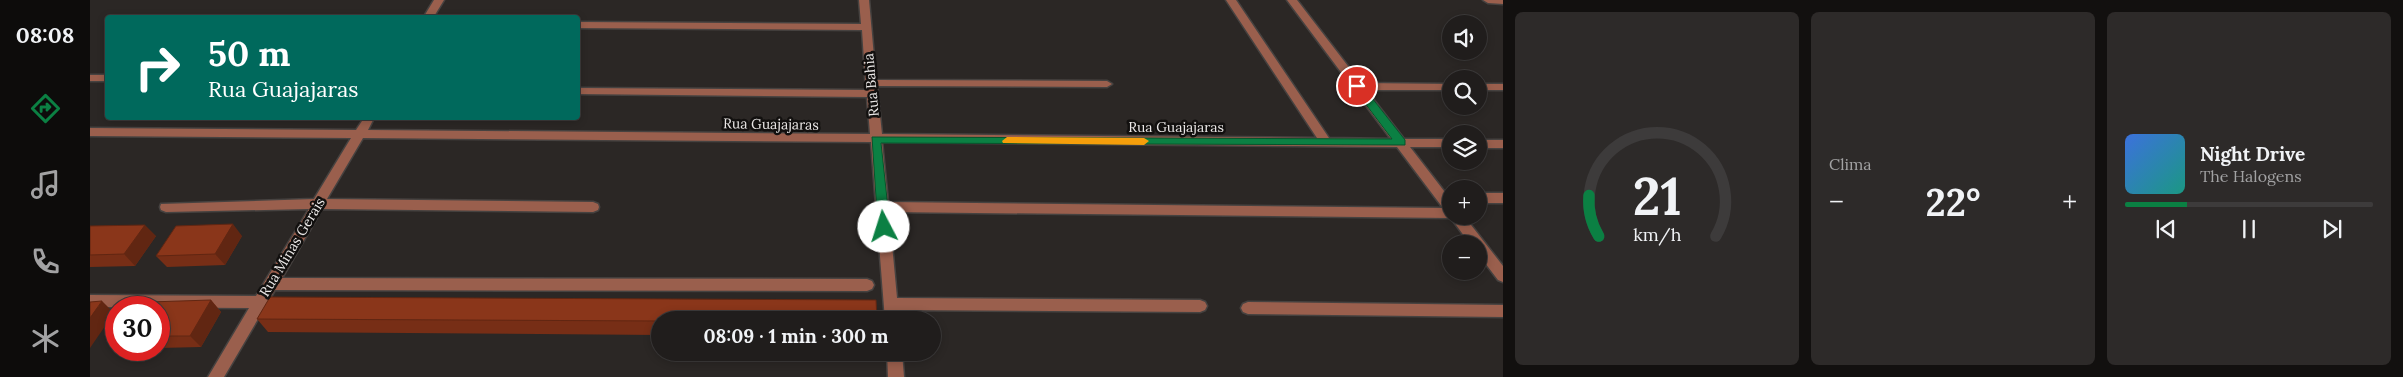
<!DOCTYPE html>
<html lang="pt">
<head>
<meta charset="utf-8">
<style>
	body { margin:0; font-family:Lora,serif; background:#2d2a29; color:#f1f3f6; height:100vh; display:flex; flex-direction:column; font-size:19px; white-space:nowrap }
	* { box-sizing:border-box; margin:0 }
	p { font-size:16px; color:#a2a2a3 }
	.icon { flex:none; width:28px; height:28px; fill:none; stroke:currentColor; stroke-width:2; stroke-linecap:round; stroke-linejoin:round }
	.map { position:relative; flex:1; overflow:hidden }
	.sheet { display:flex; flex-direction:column; gap:12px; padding:12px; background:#12100f; width:900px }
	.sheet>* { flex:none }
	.banner { position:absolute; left:15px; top:15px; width:475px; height:105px; border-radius:5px; box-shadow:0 2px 8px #0003,0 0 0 1px #3d3b3b; background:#00695c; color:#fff; overflow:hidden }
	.fabs { position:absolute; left:1352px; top:15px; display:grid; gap:10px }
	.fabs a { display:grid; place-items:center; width:45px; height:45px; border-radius:50%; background:#201d1c; box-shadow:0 2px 8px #0003,0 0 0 1px #3d3b3b; font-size:25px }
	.speed { position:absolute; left:15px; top:296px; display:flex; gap:10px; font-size:25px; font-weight:700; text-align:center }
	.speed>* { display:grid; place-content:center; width:65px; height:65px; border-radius:50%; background:#201d1c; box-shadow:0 2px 8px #0003,0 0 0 1px #3d3b3b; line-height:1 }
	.speed .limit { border:8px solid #d22; background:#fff; color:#111 }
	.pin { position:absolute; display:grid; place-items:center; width:42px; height:42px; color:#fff; margin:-21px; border:2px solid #fff; border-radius:50%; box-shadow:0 1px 5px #0007 }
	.me { position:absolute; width:55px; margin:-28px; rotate:355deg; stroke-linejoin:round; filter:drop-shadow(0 0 4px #0008) }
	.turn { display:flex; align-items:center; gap:18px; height:105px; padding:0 20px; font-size:22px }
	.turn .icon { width:65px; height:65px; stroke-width:2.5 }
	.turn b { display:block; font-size:35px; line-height:42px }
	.big { font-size:38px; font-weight:700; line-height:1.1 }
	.sheet .widget { flex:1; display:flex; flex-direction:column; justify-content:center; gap:8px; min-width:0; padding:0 18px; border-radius:8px; background:#2d2a29 }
	.sheet .dial { align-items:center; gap:0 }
	.dial svg { height:130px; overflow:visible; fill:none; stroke:#3d3b3b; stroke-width:7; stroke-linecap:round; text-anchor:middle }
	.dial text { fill:#f1f3f6; stroke:none }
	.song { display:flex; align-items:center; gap:15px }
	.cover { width:60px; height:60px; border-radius:8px; background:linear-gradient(135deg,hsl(220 70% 55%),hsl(170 70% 35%)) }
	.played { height:5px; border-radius:2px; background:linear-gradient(90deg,#0b8043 25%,#3d3b3b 25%) }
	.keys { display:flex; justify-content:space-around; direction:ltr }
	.heat { display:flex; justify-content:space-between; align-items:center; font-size:28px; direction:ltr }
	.sheet .tiles { flex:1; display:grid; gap:12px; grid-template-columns:repeat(3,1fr) }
	.trip { position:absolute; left:561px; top:311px; width:290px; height:50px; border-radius:25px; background:#201d1c; box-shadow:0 2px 8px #0003,0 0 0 1px #3d3b3b; font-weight:700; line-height:50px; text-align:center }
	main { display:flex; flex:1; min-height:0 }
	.tabs { display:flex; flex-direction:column; width:90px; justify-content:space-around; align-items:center; background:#0d0c0b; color:#a2a2a3 }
	.tabs .icon { width:35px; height:35px }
	.tabs .selected { color:#0b8043 }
	.tabs b { font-size:22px; color:#f1f3f6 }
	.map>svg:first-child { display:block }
</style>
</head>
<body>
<main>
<nav class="tabs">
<b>08:08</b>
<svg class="icon selected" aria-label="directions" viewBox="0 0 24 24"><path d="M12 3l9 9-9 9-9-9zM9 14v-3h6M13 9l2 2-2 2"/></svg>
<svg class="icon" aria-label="music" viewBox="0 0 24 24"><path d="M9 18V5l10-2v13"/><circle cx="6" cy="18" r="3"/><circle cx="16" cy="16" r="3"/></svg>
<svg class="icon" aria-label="phone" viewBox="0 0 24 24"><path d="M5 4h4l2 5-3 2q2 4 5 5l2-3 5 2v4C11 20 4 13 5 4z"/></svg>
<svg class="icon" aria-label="climate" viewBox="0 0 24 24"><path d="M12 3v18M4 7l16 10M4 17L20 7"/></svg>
</nav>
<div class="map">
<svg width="1413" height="377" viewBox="0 0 1413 377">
	<rect width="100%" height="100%" fill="#2b2725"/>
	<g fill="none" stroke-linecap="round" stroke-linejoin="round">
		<defs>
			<g id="minor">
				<path d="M344,0H354L343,18H333Z"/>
				<path d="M769,0H779L786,80L1017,81L1022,84L1017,87L787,86L792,134L1227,138L1136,0H1146L1239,138L1301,139L1197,0H1207L1271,83L1361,84V90H1276L1314,139H1361V147H1320L1361,200V216H1374L1413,266V282L1408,280L1389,255V244H1380L1361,218L799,212L807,298L1110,300L1115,302L1117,306L1115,310L1110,312L808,310L809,320H795L781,142L273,138L237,199L503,202L508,204L509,207L508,210L503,212L232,209L192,278L777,279L782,281L784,285L782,289L777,291L185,290L134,377H118L159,308L0,307V295L166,296L219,209L76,212L71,210L70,207L71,204L224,199L261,138L0,136V128L266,130L274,118H284L278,130L780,134L777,97L488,94V88L776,90L772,30L488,28V22L771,24ZM792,142L1307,147L1353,208L798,202Z"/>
				<path d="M1393,0H1413V4L1398,3Z"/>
				<rect x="0" y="75" width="18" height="6"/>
				<rect x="1389" y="84" width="24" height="6"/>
				<rect x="1389" y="140" width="24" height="8"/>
				<rect x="1389" y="193" width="24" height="10"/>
				<path d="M1158,302L1413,305V317L1158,314L1153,312L1151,308L1153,304Z"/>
				<path d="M797,352H812L814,377H798Z"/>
			</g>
		</defs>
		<use href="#minor" stroke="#464240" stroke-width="3"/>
		<use href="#minor" fill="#9a5f4d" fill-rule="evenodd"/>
	</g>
	<g fill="#772e16">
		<path d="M0,226L66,236L45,266L0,267Z"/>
		<path d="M152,236L135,265L77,267L66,256Z"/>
		<path d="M121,300L131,312L111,347L69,348V308Z"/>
		<path d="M167,319L570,320V335L178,332Z"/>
	</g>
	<g fill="#612612">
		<path d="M143,224L152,236L135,265L125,254Z"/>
		<path d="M55,225L66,236L45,266L34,254Z"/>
		<path d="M121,300L131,312L111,347L100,336Z"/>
		<path d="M12,301L24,313L0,348V318Z"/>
	</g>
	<g fill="#8a361a" stroke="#612612">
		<path d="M143,224L125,254L66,256L86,226Z"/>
		<path d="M55,225L34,254L0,255V226Z"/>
		<path d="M180,297L786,300L787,320H570V321L167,319Z"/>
		<path d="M121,300L100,336H69V308H55L59,302Z"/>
		<path d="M12,301L0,318V302Z"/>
	</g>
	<path fill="#0b8043" stroke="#07532c" d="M1267,83L1271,84L1315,140V145L791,143L800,227L794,231L788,227L782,137L1302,139L1262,86Z"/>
	<path fill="#f59e0b" d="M917,137L1054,138L1059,141L1054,145L913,143L912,141Z"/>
	<g text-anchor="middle" stroke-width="5" stroke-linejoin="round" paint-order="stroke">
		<g font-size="14" fill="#eae7e6" stroke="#12100f">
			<text transform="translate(781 85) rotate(-95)" y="5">Rua Bahia</text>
			<text transform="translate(681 124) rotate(1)" y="5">Rua Guajajaras</text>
			<text x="1086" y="132">Rua Guajajaras</text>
			<text transform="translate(202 247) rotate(-59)" y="5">Rua Minas Gerais</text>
		</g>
	</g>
</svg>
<div class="fabs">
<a><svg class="icon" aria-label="sound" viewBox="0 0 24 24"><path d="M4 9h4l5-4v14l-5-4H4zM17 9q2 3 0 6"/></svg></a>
<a><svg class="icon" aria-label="search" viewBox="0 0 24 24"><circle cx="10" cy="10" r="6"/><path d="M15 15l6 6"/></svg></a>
<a><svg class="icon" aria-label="layers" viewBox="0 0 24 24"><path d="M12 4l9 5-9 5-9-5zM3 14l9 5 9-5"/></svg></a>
<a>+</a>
<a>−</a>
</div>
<div class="speed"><div class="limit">30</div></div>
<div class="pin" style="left:1267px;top:86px;background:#d93025"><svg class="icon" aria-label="arrive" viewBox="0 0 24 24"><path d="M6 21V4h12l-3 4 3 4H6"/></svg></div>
<svg class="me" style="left:794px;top:227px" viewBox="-20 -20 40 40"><circle r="19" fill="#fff"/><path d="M0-13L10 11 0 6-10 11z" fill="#0b8043"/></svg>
<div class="trip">08:09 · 1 min · 300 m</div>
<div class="banner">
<div class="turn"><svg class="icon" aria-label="right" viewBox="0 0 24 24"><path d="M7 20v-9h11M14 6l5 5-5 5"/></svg><div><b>50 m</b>Rua Guajajaras</div></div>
</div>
</div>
<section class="sheet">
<div class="tiles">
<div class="widget dial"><svg viewBox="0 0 100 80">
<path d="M14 69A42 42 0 1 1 86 69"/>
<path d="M14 69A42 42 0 0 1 8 44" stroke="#0b8043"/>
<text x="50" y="56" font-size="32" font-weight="700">21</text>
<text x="50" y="72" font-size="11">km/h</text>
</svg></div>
<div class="widget"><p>Clima</p>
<div class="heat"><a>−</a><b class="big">22°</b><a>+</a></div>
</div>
<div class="widget">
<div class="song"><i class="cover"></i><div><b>Night Drive</b><p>The Halogens</p></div></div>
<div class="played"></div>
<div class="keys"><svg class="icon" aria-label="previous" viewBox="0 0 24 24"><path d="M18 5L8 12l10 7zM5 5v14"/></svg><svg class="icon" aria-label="pause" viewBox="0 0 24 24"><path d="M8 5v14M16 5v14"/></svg><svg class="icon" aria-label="next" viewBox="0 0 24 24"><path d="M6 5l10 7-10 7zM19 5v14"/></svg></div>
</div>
</div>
</section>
</main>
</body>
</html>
